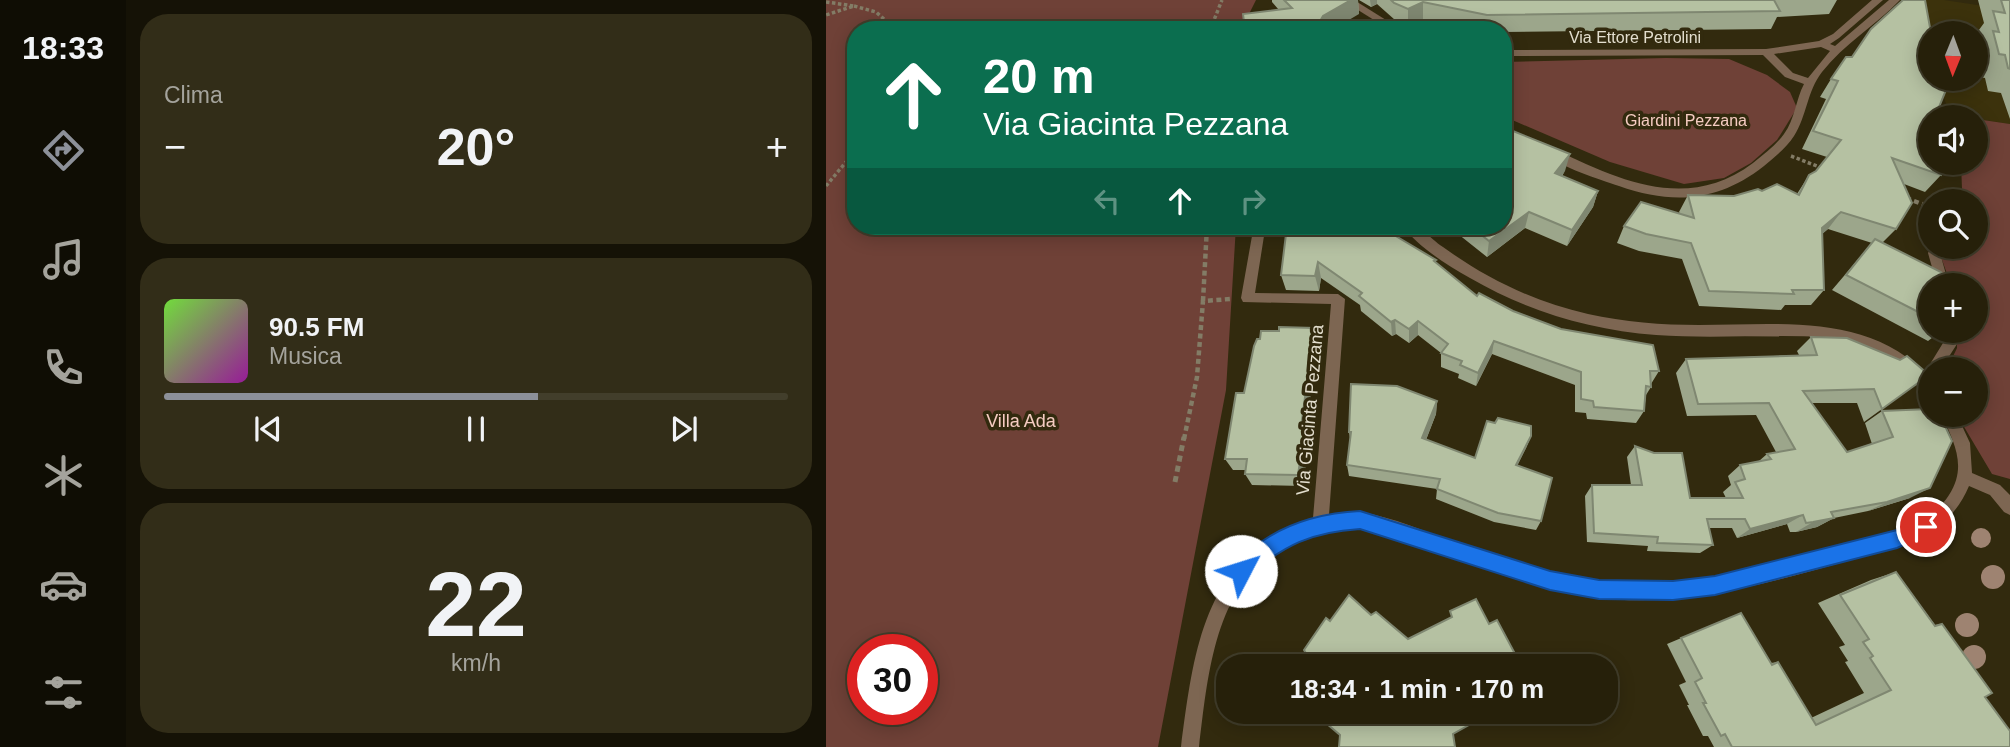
<!DOCTYPE html>
<html lang="it">
<head>
<meta charset="utf-8">
<style>
	body { margin:0; font-family:Arial,sans-serif; background:#322d18; color:#f1f3f6; height:100vh; display:flex; flex-direction:column; font-size:26px; white-space:nowrap }
	* { box-sizing:border-box; margin:0 }
	p { font-size:23px; color:#a4a39c }
	.icon { flex:none; width:38px; height:38px; fill:none; stroke:currentColor; stroke-width:2; stroke-linecap:round; stroke-linejoin:round }
	.map { position:relative; flex:1; overflow:hidden }
	.side { display:flex; flex-direction:column; gap:14px; padding:14px; background:#151206; width:700px }
	.side>* { flex:none }
	.guide { position:absolute; left:21px; top:21px; width:665px; height:214px; border-radius:28px; box-shadow:0 4px 18px #0003,0 0 0 2px #423e2b; background:#0b6e4f; color:#fff; overflow:hidden }
	.needle { width:46px; rotate:181deg }
	.buttons { position:absolute; left:1092px; top:21px; display:grid; gap:14px }
	.buttons a { display:grid; place-items:center; width:70px; height:70px; border-radius:50%; background:#26200a; box-shadow:0 4px 18px #0003,0 0 0 2px #423e2b; font-size:35px }
	.speed { position:absolute; left:21px; top:634px; display:flex; gap:14px; font-size:35px; font-weight:700; text-align:center }
	.speed>* { display:grid; place-content:center; width:91px; height:91px; border-radius:50%; background:#26200a; box-shadow:0 4px 18px #0003,0 0 0 2px #423e2b; line-height:1 }
	.speed .limit { border:10px solid #d22; background:#fff; color:#111 }
	.pin { position:absolute; display:grid; place-items:center; width:60px; height:60px; color:#fff; margin:-30px; border:4px solid #fff; border-radius:50%; box-shadow:0 2px 7px #0007 }
	.me { position:absolute; width:77px; margin:-38px; rotate:50deg; stroke-linejoin:round; filter:drop-shadow(0 0 5px #0008) }
	.turn { display:flex; align-items:center; gap:24px; height:147px; padding:0 21px; font-size:32px }
	.turn .icon { width:91px; height:91px; stroke-width:2.5 }
	.turn b { display:block; font-size:49px; line-height:60px }
	.lanes { display:flex; align-items:center; height:66px; padding:0 21px; background:#0003; justify-content:center; gap:35px; direction:ltr }
	.lanes .off { opacity:.35 }
	.big { font-size:52px; font-weight:700; line-height:1.1 }
	.side .card { flex:1; display:flex; flex-direction:column; justify-content:center; gap:10px; min-width:0; padding:0 24px; border-radius:28px; background:#322d18 }
	.side .dial { align-items:center; gap:0 }
	.dial b { font-size:91px; line-height:1 }
	.song { display:flex; align-items:center; gap:21px }
	.cover { width:84px; height:84px; border-radius:10px; background:linear-gradient(135deg,hsl(100 70% 55%),hsl(300 70% 35%)) }
	.played { height:7px; border-radius:4px; background:linear-gradient(90deg,#8c9099 60%,#423e2b 60%) }
	.keys { display:flex; justify-content:space-around; direction:ltr }
	.heat { display:flex; justify-content:space-between; align-items:center; font-size:38px; direction:ltr }
	.trip { position:absolute; left:390px; top:654px; width:402px; height:70px; border-radius:28px; background:#26200a; box-shadow:0 4px 18px #0003,0 0 0 2px #423e2b; font-weight:700; line-height:70px; text-align:center }
	main { display:flex; flex:1; min-height:0 }
	.dock { display:flex; flex-direction:column; width:126px; justify-content:space-around; align-items:center; background:#0f0d04; color:#a4a39c }
	.dock .icon { width:49px; height:49px }
	.dock .on { color:#8c9099 }
	.dock b { font-size:32px; color:#f1f3f6 }
	.map>svg:first-child { display:block }
</style>
</head>
<body>
<main>
<nav class="dock">
<b>18:33</b>
<svg class="icon on" aria-label="directions" viewBox="0 0 24 24"><path d="M12 3l9 9-9 9-9-9zM9 14v-3h6M13 9l2 2-2 2"/></svg>
<svg class="icon" aria-label="music" viewBox="0 0 24 24"><path d="M9 18V5l10-2v13"/><circle cx="6" cy="18" r="3"/><circle cx="16" cy="16" r="3"/></svg>
<svg class="icon" aria-label="phone" viewBox="0 0 24 24"><path d="M5 4h4l2 5-3 2q2 4 5 5l2-3 5 2v4C11 20 4 13 5 4z"/></svg>
<svg class="icon" aria-label="climate" viewBox="0 0 24 24"><path d="M12 3v18M4 7l16 10M4 17L20 7"/></svg>
<svg class="icon" aria-label="car" viewBox="0 0 24 24"><path d="M5 17H2v-5l4-1 3-4h7l3 4 3 1v5h-3M9 17h6M6 11h13"/><circle cx="7" cy="17" r="2"/><circle cx="17" cy="17" r="2"/></svg>
<svg class="icon" aria-label="filters" viewBox="0 0 24 24"><path d="M4 7h16M4 17h16"/><circle cx="9" cy="7" r="2"/><circle cx="15" cy="17" r="2"/></svg>
</nav>
<section class="side">
<div class="card"><p>Clima</p>
<div class="heat"><a>−</a><b class="big">20°</b><a>+</a></div>
</div>
<div class="card">
<div class="song"><i class="cover"></i><div><b>90.5 FM</b><p>Musica</p></div></div>
<div class="played"></div>
<div class="keys"><svg class="icon" aria-label="previous" viewBox="0 0 24 24"><path d="M18 5L8 12l10 7zM5 5v14"/></svg><svg class="icon" aria-label="pause" viewBox="0 0 24 24"><path d="M8 5v14M16 5v14"/></svg><svg class="icon" aria-label="next" viewBox="0 0 24 24"><path d="M6 5l10 7-10 7zM19 5v14"/></svg></div>
</div>
<div class="card dial"><b>22</b><p>km/h</p></div>
</section>
<div class="map">
<svg width="1184" height="747" viewBox="0 0 1184 747">
	<rect width="100%" height="100%" fill="#322a0e"/>
	<path fill="#3c320c" d="M1096,0H1118L1184,10V124L1150,119V117L1124,116L1112,79H1150V33H1104Z"/>
	<g fill="#6f4137" fill-rule="evenodd">
		<path d="M0,0H430L415,30H30V226H410L400,390L332,747H0ZM37,649H96V709H37Z"/>
		<path d="M840,58L903,59L941,75L964,92L971,108L951,140L925,163L898,178L858,184L784,162L677,116V62Z"/>
		<path d="M1150,119L1184,124V479L1166,474L1131,415H1150V369H1121L1131,348V331H1150V285H1125L1115,257L1120,247H1150V201H1133L1136,189L1135,163H1150Z"/>
	</g>
	<g fill="none" stroke-linecap="round" stroke-linejoin="round">
		<g stroke="#837c66" stroke-width="3.5" stroke-dasharray="3.5 2.5" stroke-linecap="butt">
			<path d="M0,2L28,6L0,15"/>
			<path d="M28,6L50,12L70,30"/>
			<path d="M384,30L396,0"/>
			<path d="M965,156L996,168"/>
			<path d="M0,186L30,150"/>
		</g>
		<g stroke="#837c66" stroke-width="4.5" stroke-dasharray="5 3.5" stroke-linecap="butt">
			<path d="M1080,198L1104,207"/>
			<path d="M377,301L381,226"/>
			<path d="M358,439L371,377L377,301L404,299"/>
		</g>
		<path stroke="#837c66" stroke-width="5" stroke-dasharray="6 4.5" stroke-linecap="butt" d="M349,482L358,437"/>
		<g fill="#7d6652" fill-rule="evenodd">
			<path d="M516,0H528L576,30H564Z"/>
			<path d="M1046,0H1057L1013,38L1004,44L1009,46L1063,0H1074C1049,26 1018,44 996,72C981,91 981,116 968,136C961,147 949,157 938,166C892,202 847,205 793,186C773,179 735,168 720,153L722,150H730C795,181 862,212 927,163C938,154 950,145 958,134C969,119 970,99 978,84L959,77L937,55L677,56V50L940,49L993,41L1007,34ZM995,47L1004,51L982,78L967,73L948,54Z"/>
			<path d="M577,226C597,225 602,237 617,247C661,279 709,302 762,314C798,322 836,325 873,325C952,325 1047,312 1104,379V395C1093,392 1085,377 1076,370C1053,352 1027,343 1000,337C943,334 887,339 830,335C764,330 701,311 644,278C621,265 592,247 577,226Z"/>
			<path d="M432,231L438,236L429,293L512,294L519,299L503,515C513,513 524,511 534,512C567,517 600,532 631,543C677,559 725,577 774,582C855,590 933,568 1010,547C1049,537 1099,532 1123,495C1142,466 1127,441 1116,415H1131L1144,443L1146,473L1174,485L1184,495V515L1178,512L1164,495L1143,486C1119,542 1070,547 1018,562C938,584 856,608 773,598C715,592 660,569 606,550C583,542 558,531 535,528C518,526 498,531 483,535C390,565 383,666 373,747H355C368,649 378,553 487,518L505,304L417,302L415,298L426,236Z"/>
			<path d="M1105,247H1117L1114,253L1123,285H1111L1102,253Z"/>
			<path d="M1116,331H1130L1131,344L1115,369H1104V374L1101,369L1117,343Z"/>
		</g>
	</g>
	<g fill="#9e8371">
		<circle cx="1155" cy="538" r="10"/>
		<circle cx="1167" cy="577" r="12"/>
		<circle cx="1141" cy="625" r="12"/>
		<circle cx="1148" cy="657" r="12"/>
	</g>
	<g fill="#9ca68b">
		<path d="M446,0H532L533,14L453,10L446,2Z"/>
		<path d="M533,0H1011L1003,14L951,17L945,29L677,32V30H647L597,20L582,27L569,20L551,4L545,7Z"/>
		<path d="M1152,0H1184V119L1175,93L1162,91L1159,78L1154,77L1150,60V52L1153,48L1150,34L1158,23Z"/>
		<path d="M1005,79L1107,80L1110,87L1103,132L1115,175L1099,192L1078,184L1070,229L1056,243L1104,285V331H1115L1102,341L1006,290L1046,243L1002,229L996,234L998,290L985,305H959L955,310L873,306L856,259L813,251L791,243L798,226L854,214L853,212L862,195L908,196L936,191L971,194L983,175L990,171L1001,157L976,149L1000,99L994,97Z"/>
		<path d="M739,171L736,176L772,191L767,207L741,246L699,228L661,257L622,226H677Z"/>
		<path d="M445,226H565L566,233L610,263L651,296L833,371L825,384V387L820,395L818,411L810,423L761,419L760,413L749,412V385L666,354L650,386L632,378L633,374L615,367V353L592,335L583,343L570,334L566,336L535,311L534,305L495,278L493,291L460,290L455,275L460,235Z"/>
		<path d="M985,337L1103,375L1038,422L1031,403H986L1021,452L1046,444L1039,423L1056,411L1104,409L1084,498L1042,511L1008,518L991,527L970,532H964L961,524L911,538L906,528H883L887,545L874,553L821,551L822,546L761,542L759,496L766,485H805L801,457L809,446L864,498H900L897,492L905,485L902,476L914,465L933,461L941,454L950,452L930,415L861,416L850,373L860,359L973,355L971,351Z"/>
		<path d="M434,339L491,342L480,432L483,440L477,486L426,485L419,474V470H407L399,459Z"/>
		<path d="M611,401L610,414L600,440L649,458L705,436L700,448L691,466L715,521L710,530L668,522L610,499L611,489L523,476L521,465L524,438L523,432Z"/>
		<path d="M1070,572L1109,625L1116,624L1159,697L1184,747H888L882,736H877L861,705H863L853,685L860,682L841,644L915,613L945,663L952,662L985,718L1038,693L1019,662L1022,661L1013,647L1019,645L992,603L1045,580Z"/>
	</g>
	<g fill="#7f8771">
		<path d="M525,0H532L533,14L506,30H489L497,16Z"/>
		<path d="M544,0H551V4L545,7Z"/>
		<path d="M597,2V20L582,27V9Z"/>
		<path d="M744,154L739,171L725,190L729,173Z"/>
		<path d="M772,191L767,207L741,246L746,230Z"/>
		<path d="M703,212L699,228L661,257L663,241Z"/>
		<path d="M1015,212L1002,229L983,245L996,228Z"/>
		<path d="M562,226H565L566,239L558,229Z"/>
		<path d="M492,262L495,278L493,291L489,276Z"/>
		<path d="M569,320L570,334L566,336L565,322Z"/>
		<path d="M592,321V335L583,343V329Z"/>
		<path d="M488,328L491,342L480,432L483,440L477,486L472,475L475,428Z"/>
		<path d="M668,341L666,354L650,386L652,373Z"/>
		<path d="M611,401L610,414L596,450V438Z"/>
		<path d="M705,436L700,448L686,476L690,465Z"/>
		<path d="M1104,488L1084,498L1042,511L1061,502Z"/>
		<path d="M977,515L961,524L911,538L924,529Z"/>
		<path d="M1008,518L991,527L970,532L987,522Z"/>
	</g>
	<g fill="#b5c1a2" stroke="#7f8771" stroke-width="2">
		<path d="M458,0H525L497,16L489,30H419L417,14L466,8Z"/>
		<path d="M565,0H948L954,11L661,15L597,2L582,9L568,3Z"/>
		<path d="M1077,0H1099L1105,33H1104V79H1107V80L1112,82L1110,87L1120,90L1109,117H1104V129L1103,132L1104,133V163H1119L1115,175L1066,158L1086,203L1070,229L1015,212L996,228L998,290H966L968,294L883,291L865,243L820,234L798,226L815,202L868,218L862,195L908,196L932,189L936,191L951,184L973,195L983,175L990,171L1015,140L987,131L1012,81L1005,79L1020,57H1026L1045,29Z"/>
		<path d="M1175,0H1184V69L1182,68L1179,55L1173,54L1167,31L1173,32L1167,11L1179,13Z"/>
		<path d="M677,127L744,154L729,173L772,191L746,230L703,212L663,241L644,226H677Z"/>
		<path d="M461,226H562L558,229L610,260L608,261L651,296L653,293L687,311L735,329L827,345L833,371H824L825,387L820,386L818,411L768,407L767,401L755,399V372L668,341L652,373L634,365L636,361L615,353L622,344L592,321L583,329L569,320L565,322L533,296L536,293L492,262L489,276L455,275Z"/>
		<path d="M1049,239L1115,272L1122,281L1124,285H1104V318L1020,275Z"/>
		<path d="M453,327L488,328L475,428H479L472,475L419,474L421,459H399L410,393H418L428,346L431,339H434L435,331H453Z"/>
		<path d="M985,337L1021,338L1074,360L1081,356L1103,375L1056,409L1048,389L977,391L1021,452L1067,437L1056,411L1104,409V415H1114L1126,441L1104,488L1061,502L1005,512L1008,518L987,522L980,523L977,515L924,529L919,519H881L887,545L831,543L832,537L768,533L766,485H816L809,446L828,453H856L864,498H917L909,482L919,479L914,465L945,459L941,454L969,449L943,403L872,404L860,359L991,355Z"/>
		<path d="M525,384L571,386L611,401L596,438L649,458L661,421L669,423L672,418L705,426V436L690,465L726,478L715,521L672,513L611,489L614,479L521,465L525,432H523Z"/>
		<path d="M1070,572L1109,626L1116,624L1166,693L1159,697L1184,731V747H906L899,734L895,736L877,703H880L869,682L876,678L855,638L915,613L946,665L952,662L990,725L1065,690L1044,658L1047,656L1037,642L1043,639L1014,595Z"/>
		<path d="M523,595L545,615L550,612L582,639L626,617L624,611L650,599L663,624L671,620L696,667H473L481,655L478,650L500,618L504,621Z"/>
		<path d="M487,712H666L627,734L629,747H513L514,735Z"/>
	</g>
	<path fill="#1a73e8" stroke="#114b97" stroke-width="2" d="M534,511L724,571L773,580L847,581L889,576L1071,530L1100,518L1106,520L1109,527L1106,533L1071,548L889,595L847,600L773,599L724,590L534,529C485,532 458,545 421,577L415,580L408,577L405,571C409,562 416,557 423,551C455,524 494,513 534,511Z"/>
	<g text-anchor="middle" stroke-width="7" stroke-linejoin="round" paint-order="stroke">
		<g font-size="16" fill="#e3dece" stroke="#322a0e">
			<text x="809" y="43">Via Ettore Petrolini</text>
		</g>
		<g font-size="16" fill="#f6ccc2" stroke="#322a0e">
			<text x="860" y="126">Giardini Pezzana</text>
		</g>
		<g font-size="18" fill="#e3dece" stroke="#322a0e">
			<text transform="translate(484 410) rotate(-85)" y="6">Via Giacinta Pezzana</text>
		</g>
		<g font-size="18" fill="#f6ccc2" stroke="#322a0e">
			<text x="195" y="427">Villa Ada</text>
		</g>
	</g>
</svg>
<div class="buttons">
<a><svg class="needle" viewBox="-14 -14 28 28"><path d="M0-13l5 13h-10z" fill="#e53935"/><path d="M0 13l5-13h-10z" fill="#a4a39c"/></svg></a>
<a><svg class="icon" aria-label="sound" viewBox="0 0 24 24"><path d="M4 9h4l5-4v14l-5-4H4zM17 9q2 3 0 6"/></svg></a>
<a><svg class="icon" aria-label="search" viewBox="0 0 24 24"><circle cx="10" cy="10" r="6"/><path d="M15 15l6 6"/></svg></a>
<a>+</a>
<a>−</a>
</div>
<div class="speed"><div class="limit">30</div></div>
<div class="pin" style="left:1100px;top:527px;background:#d93025"><svg class="icon" aria-label="arrive" viewBox="0 0 24 24"><path d="M6 21V4h12l-3 4 3 4H6"/></svg></div>
<svg class="me" style="left:415px;top:571px" viewBox="-20 -20 40 40"><circle r="19" fill="#fff"/><path d="M0-13L10 11 0 6-10 11z" fill="#1a73e8"/></svg>
<div class="trip">18:34 · 1 min · 170 m</div>
<div class="guide">
<div class="turn"><svg class="icon" aria-label="ahead" viewBox="0 0 24 24"><path d="M12 20V5M6 11l6-6 6 6"/></svg><div><b>20 m</b>Via Giacinta Pezzana</div></div>
<div class="lanes"><svg class="icon off" aria-label="left" viewBox="0 0 24 24"><path d="M17 20v-9H6M10 6l-5 5 5 5"/></svg><svg class="icon" aria-label="ahead" viewBox="0 0 24 24"><path d="M12 20V5M6 11l6-6 6 6"/></svg><svg class="icon off" aria-label="right" viewBox="0 0 24 24"><path d="M7 20v-9h11M14 6l5 5-5 5"/></svg></div>
</div>
</div>
</main>
</body>
</html>
